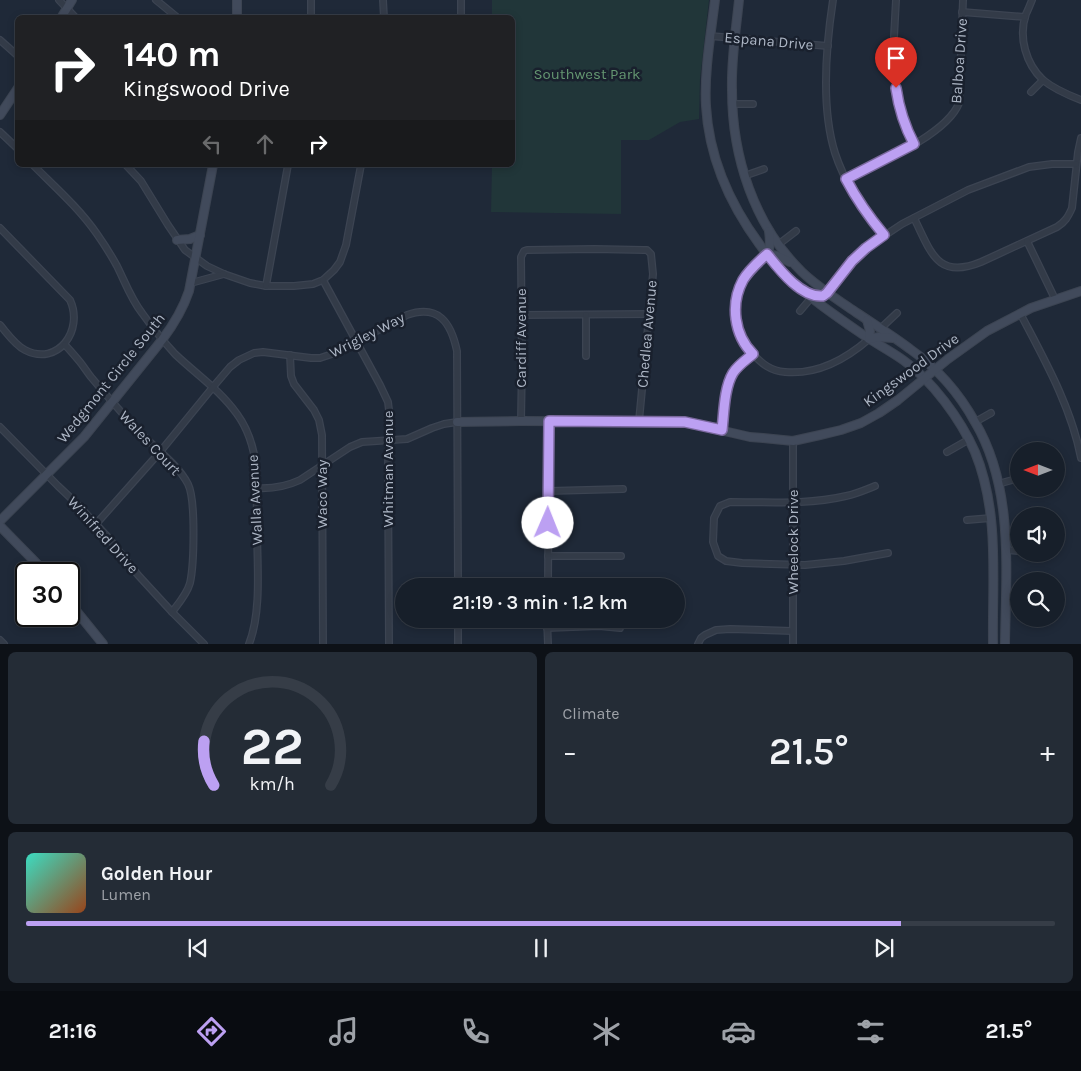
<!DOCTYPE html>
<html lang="en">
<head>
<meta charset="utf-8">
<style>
	body { margin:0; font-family:Karla,sans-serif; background:#242c36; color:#f1f3f6; height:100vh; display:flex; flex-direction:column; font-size:19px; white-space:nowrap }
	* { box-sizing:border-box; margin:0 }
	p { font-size:16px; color:#9ea2a8 }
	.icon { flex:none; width:28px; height:28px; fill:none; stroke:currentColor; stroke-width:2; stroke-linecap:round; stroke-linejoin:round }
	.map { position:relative; height:644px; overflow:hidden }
	.details { display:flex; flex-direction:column; gap:8px; padding:8px; background:#0d1117; flex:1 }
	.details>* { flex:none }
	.guide { position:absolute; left:15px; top:15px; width:500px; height:152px; border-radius:8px; box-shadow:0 2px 8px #0003,0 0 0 1px #363d47; background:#202124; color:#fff; overflow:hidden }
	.needle { width:32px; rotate:270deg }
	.controls { position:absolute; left:1010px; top:442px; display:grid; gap:10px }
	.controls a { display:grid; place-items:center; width:55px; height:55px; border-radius:50%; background:#171f2a; box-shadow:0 2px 8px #0003,0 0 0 1px #363d47; font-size:25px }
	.speed { position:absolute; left:15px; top:562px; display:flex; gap:10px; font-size:25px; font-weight:700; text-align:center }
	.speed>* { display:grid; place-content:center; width:65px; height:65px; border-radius:50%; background:#171f2a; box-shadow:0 2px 8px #0003,0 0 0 1px #363d47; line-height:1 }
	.speed .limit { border:2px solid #111; border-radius:8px; background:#fff; color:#111 }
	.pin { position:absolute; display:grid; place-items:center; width:42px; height:42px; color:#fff; margin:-51px -21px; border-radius:50% 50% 50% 0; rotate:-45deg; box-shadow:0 0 5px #0007 }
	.pin .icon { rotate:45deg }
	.me { position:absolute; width:55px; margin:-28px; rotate:1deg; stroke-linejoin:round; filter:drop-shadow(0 0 4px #0008) }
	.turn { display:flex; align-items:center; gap:18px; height:105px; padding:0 25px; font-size:22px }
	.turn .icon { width:65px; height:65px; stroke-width:2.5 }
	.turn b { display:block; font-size:35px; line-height:42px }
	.lanes { display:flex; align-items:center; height:48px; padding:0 25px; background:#0003; justify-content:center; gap:25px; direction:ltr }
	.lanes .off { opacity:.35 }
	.big { font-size:38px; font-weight:600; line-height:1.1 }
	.details .widget { flex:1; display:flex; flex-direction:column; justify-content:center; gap:8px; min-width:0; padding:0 18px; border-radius:8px; background:#242c36 }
	.details .dial { align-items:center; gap:0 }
	.dial svg { height:130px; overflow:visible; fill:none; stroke:#363d47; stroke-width:7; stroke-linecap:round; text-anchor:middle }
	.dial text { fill:#f1f3f6; stroke:none }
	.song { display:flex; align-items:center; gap:15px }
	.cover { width:60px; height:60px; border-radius:8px; background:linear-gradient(135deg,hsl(170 70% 55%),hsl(20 70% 35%)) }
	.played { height:5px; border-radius:2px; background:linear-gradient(90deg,#bca0f2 85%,#363d47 85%) }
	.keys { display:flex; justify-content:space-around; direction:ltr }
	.heat { display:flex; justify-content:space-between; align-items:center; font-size:28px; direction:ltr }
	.details .tiles { flex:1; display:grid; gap:8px; grid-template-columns:1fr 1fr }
	.widget:last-child { grid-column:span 2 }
	.trip { position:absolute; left:395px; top:578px; width:290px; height:50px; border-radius:25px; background:#171f2a; box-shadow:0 2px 8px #0003,0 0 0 1px #363d47; font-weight:600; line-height:50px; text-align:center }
	.tab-bar { display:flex; height:80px; justify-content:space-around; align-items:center; background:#090c11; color:#9ea2a8 }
	.tab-bar .icon { width:35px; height:35px }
	.tab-bar .on { color:#bca0f2 }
	.tab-bar b { font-size:22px; color:#f1f3f6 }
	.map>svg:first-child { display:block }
</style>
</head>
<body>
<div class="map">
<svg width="1081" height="644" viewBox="0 0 1081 644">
	<rect width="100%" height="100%" fill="#1f2938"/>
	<path fill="#213639" d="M492,0H709L700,79L699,119L680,122L649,140H621V214L491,212L492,165H512V18L492,17Z"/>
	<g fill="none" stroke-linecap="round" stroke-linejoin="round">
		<defs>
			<g id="street">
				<path d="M59,0L76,18"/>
				<path d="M156,0L178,18"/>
				<path d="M383,0L384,18"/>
				<path d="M461,0V18"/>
				<path d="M833,0C826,46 821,108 835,153C845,184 863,210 884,235"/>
				<path d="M896,0L894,37L896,88L898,103L902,118L914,144"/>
				<path d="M1032,0C1030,5 1028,10 1026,14C1018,37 1026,64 1043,80"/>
				<path d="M962,12L1025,17"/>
				<path d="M311,18V0"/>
				<path d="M710,36L828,46"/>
				<path d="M0,40L18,56"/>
				<path d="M1031,92L1043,80C1054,89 1068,95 1081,100"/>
				<path d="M732,104H753"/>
				<path d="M0,132L18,149"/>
				<path d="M33,165C55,187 79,208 97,234C104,244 111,255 117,266C125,282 131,299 142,313C152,327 163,341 175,354C196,374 220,390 237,414C248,429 254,449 256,467C258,487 256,508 257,528C257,563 262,611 249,644"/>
				<path d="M126,165L141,181L168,225L185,250L207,266L224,274L250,283L266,286H294L313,284L323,280L334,270L340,262L346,245L361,165"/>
				<path d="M744,176L764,169"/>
				<path d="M846,179C876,164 947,135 959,103L963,0"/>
				<path d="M914,218C931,252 937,280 981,262L1057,227C1065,222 1068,217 1072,208L1078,152L1081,138"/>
				<path d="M0,228L70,300C84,330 58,367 25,350C15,345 7,333 0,325"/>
				<path d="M1027,241L1055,299"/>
				<path d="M779,244L796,231"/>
				<path d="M767,254C758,261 750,269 744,279C734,295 732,322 741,339C744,345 749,349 753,354C762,364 771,371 785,372C817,375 846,359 869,339"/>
				<path d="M323,280L380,385L388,402L389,410L388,470L389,644"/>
				<path d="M191,283L224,274"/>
				<path d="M266,286L288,165"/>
				<path d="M827,293L852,261L866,248L902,224L968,190L1029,167L1052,164H1076"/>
				<path d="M800,311L811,298"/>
				<path d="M1020,313C1044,359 1071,406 1081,458"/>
				<path d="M521,315L649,314"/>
				<path d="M586,315V356"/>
				<path d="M881,328L897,313"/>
				<path d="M65,345C70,350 75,356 80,362C84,367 87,372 91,377C107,396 122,414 139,431C155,449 177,463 188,484C196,500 194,565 190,583C187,594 179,603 172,612"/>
				<path d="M290,355L291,376L294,384L314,410L319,420L322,435L323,644"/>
				<path d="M521,421L522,361L521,257L524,251L527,250L594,249L644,250H647L651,254L653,274L639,421"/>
				<path d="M975,422L991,413"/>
				<path d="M0,427L58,486L75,502L107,536L138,575L172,612L204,644"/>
				<path d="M722,430C724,412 724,389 733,373C738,365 746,360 753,354"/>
				<path d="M947,452L968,440"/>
				<path d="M998,484L1019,478"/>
				<path d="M875,486C865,490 856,494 846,496C808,505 769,502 730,502L720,506L714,518L713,542L718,556L726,561L742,563L805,565L844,561L888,553"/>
				<path d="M256,488C272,489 285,487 300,480L350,447L362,442L407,439L432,428L444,424L457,422"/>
				<path d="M549,491L623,489"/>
				<path d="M967,520L991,518"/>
				<path d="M96,524L160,452L213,387L230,367L239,360L254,353L263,352L311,358H320L335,353L407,315C439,304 451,323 457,351L458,586"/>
				<path d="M1007,550L1019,551"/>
				<path d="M548,556H621"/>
				<path d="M548,586L549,421"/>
				<path d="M547,619L548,644"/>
				<path d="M547,628L599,626L620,628"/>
				<path d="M0,640L4,644"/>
				<path d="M458,644V619"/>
				<path d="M698,644L701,638L705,635L716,630L730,629L792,631"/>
				<path d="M793,644V441"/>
			</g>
			<g id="secondary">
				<path d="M715,0C711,33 704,72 706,106C709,158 729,203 760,245C767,255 775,266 784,274C807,296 833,314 859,332C873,342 889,350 903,360C932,380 961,420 975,452C1000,513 992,580 993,644"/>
				<path d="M739,0C736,30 731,60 732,90C732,157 754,225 802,272C819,288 838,300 857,313C875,325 893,336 910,349C937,368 959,393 975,422C1014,488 1006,569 1005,644"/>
				<path d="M61,18L72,0"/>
				<path d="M237,18V0"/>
				<path d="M0,115L18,88"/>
				<path d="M769,231C770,239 771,247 767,254L777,256L790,262"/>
				<path d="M177,240L190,239L200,235"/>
				<path d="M867,320L870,331L869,339L879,337L893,338"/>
				<path d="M457,422L521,421L685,422L750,437L763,438L793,441L820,435L841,430L861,423L879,413L898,400L948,359L987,331L1031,308L1081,291"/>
				<path d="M0,521L84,437L162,340C174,324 183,309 189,291L213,165"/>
				<path d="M0,526L47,574"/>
				<path d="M69,602L103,644"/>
			</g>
		</defs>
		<use href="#street" stroke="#3c4452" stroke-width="8"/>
		<use href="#secondary" stroke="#3c4452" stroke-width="10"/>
		<use href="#street" stroke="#333b48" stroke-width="5.5"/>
		<use href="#secondary" stroke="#414a5b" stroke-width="8"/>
	</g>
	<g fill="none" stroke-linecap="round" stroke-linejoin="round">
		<defs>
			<path id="route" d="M548,523L549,421L685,422L722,430C724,413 724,388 733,373C738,365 746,360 753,354C734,335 730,304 743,280C749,270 758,262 767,254C779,269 801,298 823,296L827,293L852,261L866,248L884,235C869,217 857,200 846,179L914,144C905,127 899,109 896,88"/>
		</defs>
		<use href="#route" stroke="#7a689d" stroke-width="12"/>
		<use href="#route" stroke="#bca0f2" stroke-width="9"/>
	</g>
	<g text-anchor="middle" stroke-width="5" stroke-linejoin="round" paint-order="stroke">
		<g font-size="15" fill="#adb6c5" stroke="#19202d">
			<text transform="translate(769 41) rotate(5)" y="5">Espana Drive</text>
			<text transform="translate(959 61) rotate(-86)" y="5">Balboa Drive</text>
			<text transform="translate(647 334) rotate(-85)" y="5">Chedlea Avenue</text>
			<text transform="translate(367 335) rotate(-27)" y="5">Wrigley Way</text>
			<text transform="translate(521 338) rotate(-90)" y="5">Cardiff Avenue</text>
			<text transform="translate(911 370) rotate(-36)" y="5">Kingswood Drive</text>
			<text transform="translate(111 378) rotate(-51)" y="5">Wedgmont Circle South</text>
			<text transform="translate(150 443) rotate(47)" y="5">Wales Court</text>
			<text transform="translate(388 469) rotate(-90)" y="5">Whitman Avenue</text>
			<text transform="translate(322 494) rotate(-90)" y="5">Waco Way</text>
			<text transform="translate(255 500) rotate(-93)" y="5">Walla Avenue</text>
			<text transform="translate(103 535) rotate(48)" y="5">Winifred Drive</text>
			<text transform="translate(793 542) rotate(-90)" y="5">Wheelock Drive</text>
		</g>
		<g font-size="15" fill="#649671" stroke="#19202d">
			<text x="587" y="79">Southwest Park</text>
		</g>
	</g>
</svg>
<div class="controls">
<a><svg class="needle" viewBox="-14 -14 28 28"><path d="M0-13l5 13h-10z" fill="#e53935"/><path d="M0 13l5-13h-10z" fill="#9ea2a8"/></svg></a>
<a><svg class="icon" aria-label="sound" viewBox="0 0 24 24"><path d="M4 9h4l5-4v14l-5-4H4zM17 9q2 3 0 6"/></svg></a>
<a><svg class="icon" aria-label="search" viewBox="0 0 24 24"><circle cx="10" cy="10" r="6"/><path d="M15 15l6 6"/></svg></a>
</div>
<div class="speed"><div class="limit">30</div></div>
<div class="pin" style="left:896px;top:88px;background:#d93025"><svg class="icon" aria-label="arrive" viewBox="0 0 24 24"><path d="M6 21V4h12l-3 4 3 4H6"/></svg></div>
<svg class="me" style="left:548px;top:523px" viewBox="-20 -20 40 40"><circle r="19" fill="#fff"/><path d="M0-13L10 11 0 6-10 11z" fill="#bca0f2"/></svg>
<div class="trip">21:19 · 3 min · 1.2 km</div>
<div class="guide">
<div class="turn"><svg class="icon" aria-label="right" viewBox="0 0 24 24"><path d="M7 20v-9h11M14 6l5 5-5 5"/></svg><div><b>140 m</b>Kingswood Drive</div></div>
<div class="lanes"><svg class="icon off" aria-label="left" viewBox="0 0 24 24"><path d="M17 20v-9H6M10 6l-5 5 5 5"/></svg><svg class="icon off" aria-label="ahead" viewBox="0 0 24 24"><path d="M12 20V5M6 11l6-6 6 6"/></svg><svg class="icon" aria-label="right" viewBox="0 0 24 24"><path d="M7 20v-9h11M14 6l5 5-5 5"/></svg></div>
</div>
</div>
<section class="details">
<div class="tiles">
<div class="widget dial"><svg viewBox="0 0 100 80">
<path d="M14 69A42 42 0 1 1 86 69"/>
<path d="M14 69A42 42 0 0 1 8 42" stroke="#bca0f2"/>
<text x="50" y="56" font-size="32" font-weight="700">22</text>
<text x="50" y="72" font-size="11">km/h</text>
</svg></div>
<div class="widget"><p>Climate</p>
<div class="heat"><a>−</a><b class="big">21.5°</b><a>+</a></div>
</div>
<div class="widget">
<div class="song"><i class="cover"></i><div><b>Golden Hour</b><p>Lumen</p></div></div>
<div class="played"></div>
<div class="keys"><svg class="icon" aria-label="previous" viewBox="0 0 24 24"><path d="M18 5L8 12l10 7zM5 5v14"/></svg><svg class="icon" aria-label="pause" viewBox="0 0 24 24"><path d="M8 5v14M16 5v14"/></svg><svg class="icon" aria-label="next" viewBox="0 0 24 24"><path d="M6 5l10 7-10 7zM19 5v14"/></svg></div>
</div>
</div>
</section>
<nav class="tab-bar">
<b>21:16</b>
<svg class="icon on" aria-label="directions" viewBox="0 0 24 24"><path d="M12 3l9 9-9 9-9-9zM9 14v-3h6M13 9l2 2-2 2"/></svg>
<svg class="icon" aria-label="music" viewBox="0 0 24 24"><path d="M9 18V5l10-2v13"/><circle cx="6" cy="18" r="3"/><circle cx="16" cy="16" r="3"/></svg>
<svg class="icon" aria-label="phone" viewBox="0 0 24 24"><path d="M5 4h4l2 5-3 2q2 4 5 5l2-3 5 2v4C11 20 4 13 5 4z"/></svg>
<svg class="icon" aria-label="climate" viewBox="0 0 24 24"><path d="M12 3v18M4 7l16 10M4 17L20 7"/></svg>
<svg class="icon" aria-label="car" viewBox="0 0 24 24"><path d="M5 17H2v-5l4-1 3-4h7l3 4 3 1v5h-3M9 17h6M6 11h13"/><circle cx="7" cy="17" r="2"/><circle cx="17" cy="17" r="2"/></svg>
<svg class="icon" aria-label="filters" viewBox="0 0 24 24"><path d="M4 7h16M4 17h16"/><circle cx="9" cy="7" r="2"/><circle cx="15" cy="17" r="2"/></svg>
<b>21.5°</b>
</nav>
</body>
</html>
